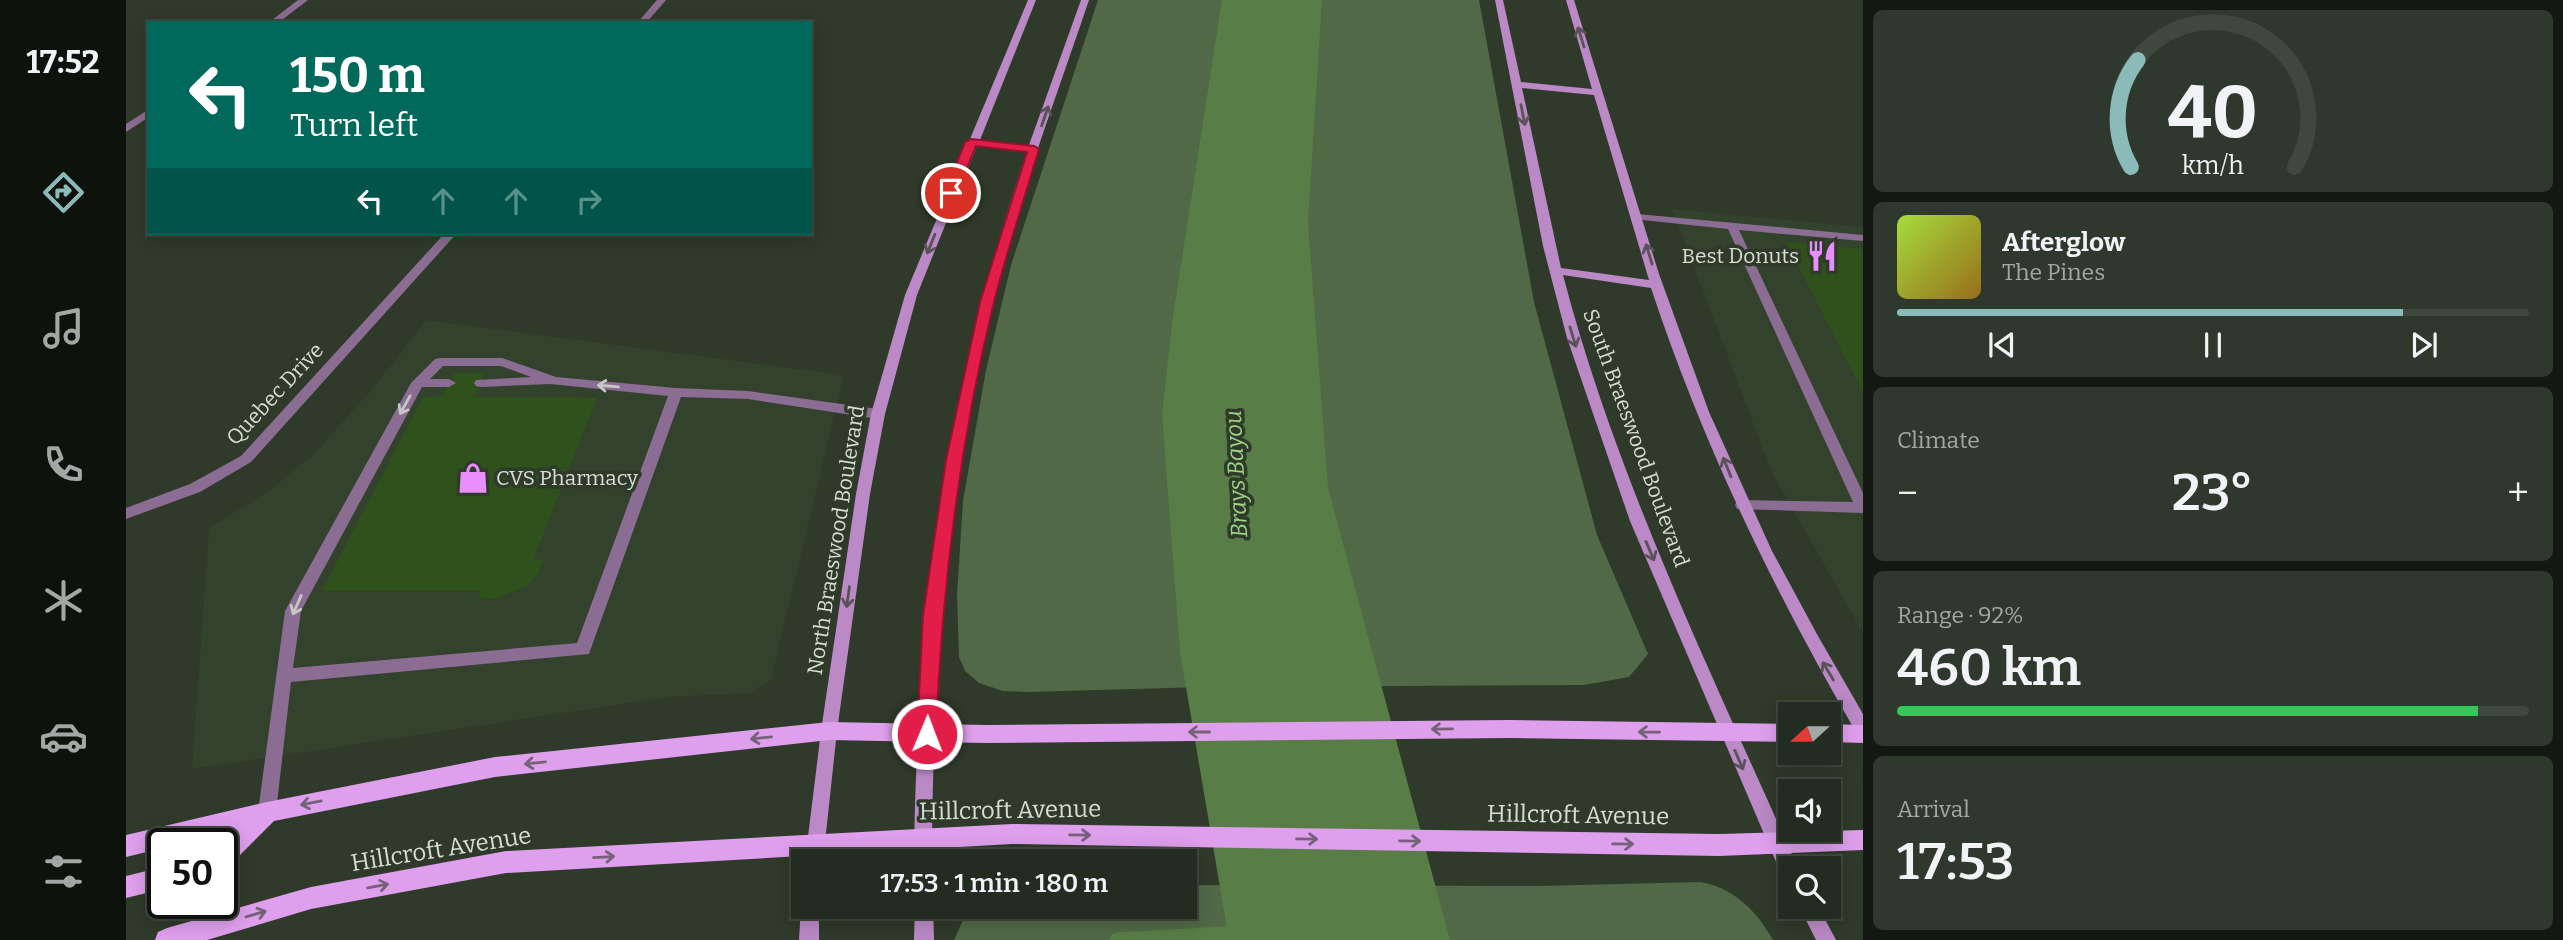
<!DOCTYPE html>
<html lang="en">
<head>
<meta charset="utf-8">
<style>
	body { margin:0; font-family:Bitter,serif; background:#2f382d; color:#f1f3f6; height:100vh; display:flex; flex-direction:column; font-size:26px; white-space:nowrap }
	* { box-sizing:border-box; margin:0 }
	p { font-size:23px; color:#a3a7a5 }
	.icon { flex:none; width:38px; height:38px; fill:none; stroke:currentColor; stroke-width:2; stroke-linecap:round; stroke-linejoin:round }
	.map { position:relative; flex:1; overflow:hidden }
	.side { display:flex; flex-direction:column; gap:10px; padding:10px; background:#131812; width:700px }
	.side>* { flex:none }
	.hud { position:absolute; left:21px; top:21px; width:665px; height:214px; border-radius:0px; box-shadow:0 4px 18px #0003,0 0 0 2px #40483e; background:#00695c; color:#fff; overflow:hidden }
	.needle { width:46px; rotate:249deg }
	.fabs { position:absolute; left:1652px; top:702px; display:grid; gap:14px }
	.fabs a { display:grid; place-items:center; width:63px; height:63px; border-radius:0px; background:#232c20; box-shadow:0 4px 18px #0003,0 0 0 2px #40483e; font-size:35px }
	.speed { position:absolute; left:21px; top:828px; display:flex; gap:14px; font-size:35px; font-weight:700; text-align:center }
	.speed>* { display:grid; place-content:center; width:91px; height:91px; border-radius:50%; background:#232c20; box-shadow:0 4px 18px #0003,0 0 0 2px #40483e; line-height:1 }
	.speed .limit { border:4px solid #111; border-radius:10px; background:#fff; color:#111 }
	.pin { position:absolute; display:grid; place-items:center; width:60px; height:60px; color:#fff; margin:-30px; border:4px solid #fff; border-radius:50%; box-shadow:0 2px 7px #0007 }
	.me { position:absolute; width:77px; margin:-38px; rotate:1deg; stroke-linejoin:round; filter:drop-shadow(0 0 5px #0008) }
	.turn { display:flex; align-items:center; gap:24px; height:147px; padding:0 28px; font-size:32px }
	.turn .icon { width:91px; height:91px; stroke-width:2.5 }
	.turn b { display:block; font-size:49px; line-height:60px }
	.lanes { display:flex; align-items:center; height:66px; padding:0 28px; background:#0003; justify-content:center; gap:35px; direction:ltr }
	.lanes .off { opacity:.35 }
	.big { font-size:52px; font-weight:600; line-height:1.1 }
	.side .widget { flex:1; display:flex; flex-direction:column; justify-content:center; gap:10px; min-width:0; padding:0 24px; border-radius:10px; background:#2f382d }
	.side .dial { align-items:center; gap:0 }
	.dial svg { height:182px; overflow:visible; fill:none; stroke:#40483e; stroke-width:7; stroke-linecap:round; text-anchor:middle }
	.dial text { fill:#f1f3f6; stroke:none }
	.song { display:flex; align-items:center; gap:21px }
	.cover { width:84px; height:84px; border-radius:10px; background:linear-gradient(135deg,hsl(80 70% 55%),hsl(40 70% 35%)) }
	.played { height:7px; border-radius:4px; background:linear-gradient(90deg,#8bbbb9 80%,#40483e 80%) }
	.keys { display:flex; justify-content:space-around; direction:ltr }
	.heat { display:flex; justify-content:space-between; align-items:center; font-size:38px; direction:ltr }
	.charge { height:10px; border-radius:5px; background:linear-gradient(90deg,#34c759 92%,#40483e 0) }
	.trip { position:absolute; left:665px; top:849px; width:406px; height:70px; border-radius:0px; background:#232c20; box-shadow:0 4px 18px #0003,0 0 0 2px #40483e; font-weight:600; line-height:70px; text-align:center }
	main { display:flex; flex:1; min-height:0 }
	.tabs { display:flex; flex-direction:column; width:126px; justify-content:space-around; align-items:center; background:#0e120d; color:#a3a7a5 }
	.tabs .icon { width:49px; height:49px }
	.tabs .current { color:#8bbbb9 }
	.tabs b { font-size:32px; color:#f1f3f6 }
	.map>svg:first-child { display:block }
</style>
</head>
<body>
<main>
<nav class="tabs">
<b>17:52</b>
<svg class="icon current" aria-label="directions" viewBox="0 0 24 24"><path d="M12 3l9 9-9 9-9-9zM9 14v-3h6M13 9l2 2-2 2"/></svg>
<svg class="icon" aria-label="music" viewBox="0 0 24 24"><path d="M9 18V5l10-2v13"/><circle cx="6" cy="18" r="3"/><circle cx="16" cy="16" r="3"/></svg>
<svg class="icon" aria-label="phone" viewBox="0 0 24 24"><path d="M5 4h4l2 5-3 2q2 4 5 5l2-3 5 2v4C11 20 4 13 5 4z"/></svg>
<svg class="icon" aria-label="climate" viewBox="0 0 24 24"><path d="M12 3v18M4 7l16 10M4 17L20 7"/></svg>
<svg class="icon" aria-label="car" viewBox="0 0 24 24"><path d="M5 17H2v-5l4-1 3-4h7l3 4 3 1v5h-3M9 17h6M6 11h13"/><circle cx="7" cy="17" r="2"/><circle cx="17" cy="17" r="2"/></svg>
<svg class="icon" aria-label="filters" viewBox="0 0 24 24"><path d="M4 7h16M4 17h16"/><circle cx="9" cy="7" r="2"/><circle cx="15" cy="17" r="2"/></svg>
</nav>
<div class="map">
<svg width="1737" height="940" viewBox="0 0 1737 940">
	<rect width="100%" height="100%" fill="#2f3a2a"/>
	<g fill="#33422c">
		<path d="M1546,209L1737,227V633L1646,473Z"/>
		<path d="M300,320L718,375L645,680L625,693L543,697L66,769L83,528L140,493L188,454L253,381Z"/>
	</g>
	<g fill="#516946">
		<path d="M972,0H1353L1408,302L1471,535L1522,654L1503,677L1458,685L1078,687L902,692L877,691L853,683L839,671L833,657L831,595L837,501L860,370L885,265Z"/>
		<path d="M1574,882C1607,887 1632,912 1647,940H828L843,907L1059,906V885L1414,886Z"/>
	</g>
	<path fill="#597d46" d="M1096,0H1196L1182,223L1202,488L1324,940H1103L1054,652L1036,415L1046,323Z"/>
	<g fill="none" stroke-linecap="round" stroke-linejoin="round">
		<path stroke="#597d46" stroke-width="15" d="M991,940L1116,933"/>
	</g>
	<g fill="#2f511b">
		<path d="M1660,242L1737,249V392Z"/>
		<path d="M328,373H359L349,397L471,398L407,560L418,559L413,573L401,586L369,599L352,598L356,591H196L297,397L316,396Z"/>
	</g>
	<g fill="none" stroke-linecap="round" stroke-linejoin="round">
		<g fill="#8b6c92" fill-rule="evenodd">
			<path d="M1511,214L1737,235V241L1613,230L1737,493V513L1611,509L1609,505L1611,501L1616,500L1727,502L1602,229L1507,219L1505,217Z"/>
			<path d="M314,358H376L430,377L550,388L622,391L752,409L759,414L752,419L622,399L555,397L463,654L165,682L150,812L147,818L141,820L135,818L132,812L159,611L285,383L309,359ZM317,366H375L405,377L350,380L348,383L350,386L355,387L424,384L542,396L451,643L167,668L175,611L296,387H323L330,383L323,379H304Z"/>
		</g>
		<g fill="#8b6c92" fill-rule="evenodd">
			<path d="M172,0H182L152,23H142Z"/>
			<path d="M531,0H540L520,23H511Z"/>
			<path d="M23,109V117L0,132V124Z"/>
			<path d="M319,233H331L125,462L74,492L0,519V508L64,484L115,456Z"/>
		</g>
		<g fill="#ba89c6" fill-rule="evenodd">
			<path d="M902,0H910L854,140L903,145L955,0H963C933,89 900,176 876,267C825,461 806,660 806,861H788C790,619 823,381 901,151L851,146L791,295L759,414L744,494L711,731L697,861H679L695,731L730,494L745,414L779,295L842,144L840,142L844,139Z"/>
			<path d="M1369,0H1377L1395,82L1466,89L1440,0H1448L1533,274L1583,412L1646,551L1692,636L1737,714V736L1731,734C1648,591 1577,445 1525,288L1437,275C1491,481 1586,674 1672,868H1664V881L1657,878L1504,521L1441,338L1417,246ZM1396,88L1468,95L1523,280L1435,268Z"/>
			<path d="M677,900V906H693V940H673L675,906Z"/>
			<path d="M789,906H807L808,940H788Z"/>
			<path d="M1673,906H1692L1710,940H1690Z"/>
		</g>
		<g fill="#de9fed" fill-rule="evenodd">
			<path d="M1384,720L1664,724V742L1384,738L860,743L703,740L369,777L148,821L104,865L96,868V844H94L108,830L54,844H37V848L0,857V835L141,802L369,757L703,722L860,725Z"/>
			<path d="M1703,724L1737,725V743L1703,742Z"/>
			<path d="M886,824L1593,834L1737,830V850L1593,856L886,844L380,873L185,909L81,940H29L32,932L41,928L185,887L380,851Z"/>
			<path d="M37,867V889L0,898V876Z"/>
		</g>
	</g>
	<defs><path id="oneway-shaft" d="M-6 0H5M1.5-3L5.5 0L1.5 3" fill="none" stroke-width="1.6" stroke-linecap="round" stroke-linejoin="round" transform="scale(1.75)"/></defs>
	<g stroke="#595259">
		<use href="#oneway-shaft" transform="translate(1455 37) rotate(-107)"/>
		<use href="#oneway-shaft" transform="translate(1397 115) rotate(79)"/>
		<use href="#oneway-shaft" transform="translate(919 116) rotate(-71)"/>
		<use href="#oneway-shaft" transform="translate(805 244) rotate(112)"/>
		<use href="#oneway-shaft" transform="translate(1523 254) rotate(-107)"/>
		<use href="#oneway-shaft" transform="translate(1447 337) rotate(73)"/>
		<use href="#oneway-shaft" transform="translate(1601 467) rotate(-112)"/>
		<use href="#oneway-shaft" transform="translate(1524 551) rotate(67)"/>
		<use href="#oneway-shaft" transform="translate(722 597) rotate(98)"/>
		<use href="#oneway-shaft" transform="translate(1702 671) rotate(-121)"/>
		<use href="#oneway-shaft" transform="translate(1613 760) rotate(67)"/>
	</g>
	<g stroke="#c8c7c6">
		<use href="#oneway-shaft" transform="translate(482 386) rotate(-175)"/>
		<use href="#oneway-shaft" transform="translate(279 405) rotate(119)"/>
		<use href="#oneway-shaft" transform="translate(171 605) rotate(114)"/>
	</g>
	<g stroke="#756278">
		<use href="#oneway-shaft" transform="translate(1316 729) rotate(179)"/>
		<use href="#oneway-shaft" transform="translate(1073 732) rotate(180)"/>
		<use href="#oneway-shaft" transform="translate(1523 732) rotate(-179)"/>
		<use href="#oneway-shaft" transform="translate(635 738) rotate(174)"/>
		<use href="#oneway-shaft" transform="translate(409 763) rotate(174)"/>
		<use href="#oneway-shaft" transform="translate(185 803) rotate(169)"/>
		<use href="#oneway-shaft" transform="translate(954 835) rotate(1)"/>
		<use href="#oneway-shaft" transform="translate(1181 839) rotate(1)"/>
		<use href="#oneway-shaft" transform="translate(1284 841) rotate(1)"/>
		<use href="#oneway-shaft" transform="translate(1497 844) rotate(1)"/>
		<use href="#oneway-shaft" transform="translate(478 857) rotate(-3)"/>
		<use href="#oneway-shaft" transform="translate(252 886) rotate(-10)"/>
		<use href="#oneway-shaft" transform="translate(130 914) rotate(-16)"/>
	</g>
	<path fill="#e11d48" stroke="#92132f" stroke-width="2" d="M845,139L908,146L913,149C898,200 881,251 868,302C833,445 816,587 810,734L808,739H794L791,734L797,615L820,460L854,302L901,152L850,146L831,193L821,196L819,193L839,142Z"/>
	<defs>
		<symbol id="restaurant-bare" viewBox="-9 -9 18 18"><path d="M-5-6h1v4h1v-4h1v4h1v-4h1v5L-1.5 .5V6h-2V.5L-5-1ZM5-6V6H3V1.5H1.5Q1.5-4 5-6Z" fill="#e98efe" stroke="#2f3a2a" stroke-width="2.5" paint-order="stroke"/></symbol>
		<symbol id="shop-bare" viewBox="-9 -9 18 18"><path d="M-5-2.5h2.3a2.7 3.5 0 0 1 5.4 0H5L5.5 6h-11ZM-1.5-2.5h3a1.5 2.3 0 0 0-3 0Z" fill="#e98efe" stroke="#2f3a2a" stroke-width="2.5" paint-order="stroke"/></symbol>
	</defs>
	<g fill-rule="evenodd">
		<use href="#restaurant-bare" x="1674" y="234" width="44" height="44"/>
		<use href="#shop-bare" x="325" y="456" width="44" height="44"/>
	</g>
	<g text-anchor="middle" stroke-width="7" stroke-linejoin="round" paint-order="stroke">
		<g font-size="21" fill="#d7ded3" stroke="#2f3a2a" text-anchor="end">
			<text x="1673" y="263">Best Donuts</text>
			<text x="370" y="485" text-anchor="start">CVS Pharmacy</text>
		</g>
		<g font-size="21" fill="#d7ded3" stroke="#2f3a2a">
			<text transform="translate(149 394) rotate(-47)" y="7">Quebec Drive</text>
			<text transform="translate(1510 438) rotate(70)" y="7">South Braeswood Boulevard</text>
			<text transform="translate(710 540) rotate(-81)" y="7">North Braeswood Boulevard</text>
		</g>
		<g font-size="23" font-style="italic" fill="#9dd383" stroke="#2f3a2a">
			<text transform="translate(1110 474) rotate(-93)" y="8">Brays Bayou</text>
		</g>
		<g font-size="24" fill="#d7ded3" stroke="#2f3a2a">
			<text transform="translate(884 810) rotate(-1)" y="8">Hillcroft Avenue</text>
			<text transform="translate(1452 815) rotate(1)" y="8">Hillcroft Avenue</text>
			<text transform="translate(315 849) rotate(-9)" y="8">Hillcroft Avenue</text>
		</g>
	</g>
</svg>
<div class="fabs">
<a><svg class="needle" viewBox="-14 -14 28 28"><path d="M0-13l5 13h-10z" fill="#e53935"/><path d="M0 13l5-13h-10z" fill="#a3a7a5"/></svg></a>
<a><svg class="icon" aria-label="sound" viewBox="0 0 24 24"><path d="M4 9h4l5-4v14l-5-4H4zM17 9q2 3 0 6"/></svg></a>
<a><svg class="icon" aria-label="search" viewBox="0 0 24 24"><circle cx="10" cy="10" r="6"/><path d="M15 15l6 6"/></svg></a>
</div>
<div class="speed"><div class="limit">50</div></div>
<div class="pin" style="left:825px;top:193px;background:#d93025"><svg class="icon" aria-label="arrive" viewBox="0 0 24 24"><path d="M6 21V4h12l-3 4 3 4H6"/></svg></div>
<svg class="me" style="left:801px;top:734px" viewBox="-20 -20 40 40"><circle r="17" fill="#e11d48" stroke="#fff" stroke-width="3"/><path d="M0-11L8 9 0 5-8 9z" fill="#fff"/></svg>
<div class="trip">17:53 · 1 min · 180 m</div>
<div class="hud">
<div class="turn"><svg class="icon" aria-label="left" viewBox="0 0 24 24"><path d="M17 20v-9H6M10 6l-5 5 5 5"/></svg><div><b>150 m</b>Turn left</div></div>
<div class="lanes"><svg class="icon" aria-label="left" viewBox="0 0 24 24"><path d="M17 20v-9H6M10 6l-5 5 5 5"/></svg><svg class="icon off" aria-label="ahead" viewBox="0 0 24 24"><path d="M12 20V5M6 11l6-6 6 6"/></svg><svg class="icon off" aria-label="ahead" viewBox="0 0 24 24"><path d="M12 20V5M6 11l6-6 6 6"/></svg><svg class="icon off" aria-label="right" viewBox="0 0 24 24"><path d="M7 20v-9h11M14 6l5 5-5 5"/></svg></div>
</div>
</div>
<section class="side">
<div class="widget dial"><svg viewBox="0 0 100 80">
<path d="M14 69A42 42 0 1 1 86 69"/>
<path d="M14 69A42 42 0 0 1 17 22" stroke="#8bbbb9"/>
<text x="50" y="56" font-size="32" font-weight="700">40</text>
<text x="50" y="72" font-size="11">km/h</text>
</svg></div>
<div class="widget">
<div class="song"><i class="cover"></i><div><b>Afterglow</b><p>The Pines</p></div></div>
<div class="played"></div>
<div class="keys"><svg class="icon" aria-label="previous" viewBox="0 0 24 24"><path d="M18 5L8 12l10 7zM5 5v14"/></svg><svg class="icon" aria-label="pause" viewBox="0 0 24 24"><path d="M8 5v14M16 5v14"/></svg><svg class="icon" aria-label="next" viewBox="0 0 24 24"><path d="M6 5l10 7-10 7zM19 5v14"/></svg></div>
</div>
<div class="widget"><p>Climate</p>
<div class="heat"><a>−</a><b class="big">23°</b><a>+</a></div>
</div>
<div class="widget"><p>Range · 92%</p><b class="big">460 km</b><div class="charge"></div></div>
<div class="widget"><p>Arrival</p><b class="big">17:53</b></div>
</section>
</main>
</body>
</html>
